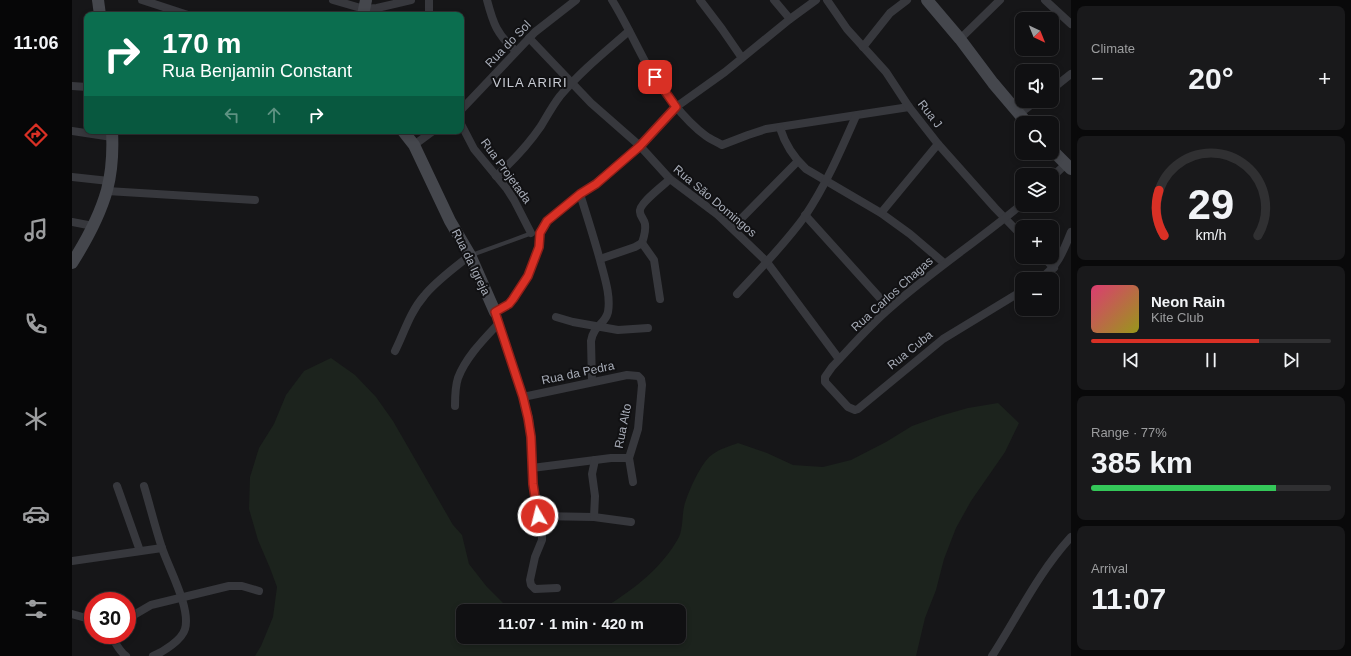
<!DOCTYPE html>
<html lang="en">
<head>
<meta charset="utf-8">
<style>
	body { margin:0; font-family:Helvetica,sans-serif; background:#19191b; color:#f1f3f6; height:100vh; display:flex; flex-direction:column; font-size:15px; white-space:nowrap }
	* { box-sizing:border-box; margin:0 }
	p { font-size:13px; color:#9c9d9f }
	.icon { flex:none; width:22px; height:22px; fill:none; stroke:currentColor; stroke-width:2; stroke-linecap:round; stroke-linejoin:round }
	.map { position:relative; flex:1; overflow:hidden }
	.panel { display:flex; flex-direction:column; gap:6px; padding:6px; background:#09090a; width:280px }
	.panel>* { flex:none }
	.hud { position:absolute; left:12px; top:12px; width:380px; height:122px; border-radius:8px; box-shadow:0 2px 6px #0003,0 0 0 1px #303032; background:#0b6e4f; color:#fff; overflow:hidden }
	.needle { width:26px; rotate:137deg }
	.controls { position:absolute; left:943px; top:12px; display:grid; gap:8px }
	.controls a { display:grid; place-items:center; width:44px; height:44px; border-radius:8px; background:#101012; box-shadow:0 2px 6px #0003,0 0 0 1px #303032; font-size:20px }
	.speed { position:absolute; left:12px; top:592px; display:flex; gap:8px; font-size:20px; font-weight:700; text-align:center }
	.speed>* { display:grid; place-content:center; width:52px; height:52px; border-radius:50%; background:#101012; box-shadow:0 2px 6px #0003,0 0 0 1px #303032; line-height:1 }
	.speed .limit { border:6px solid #d22; background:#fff; color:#111 }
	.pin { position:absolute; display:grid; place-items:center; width:34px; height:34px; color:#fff; margin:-17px; border-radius:8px; box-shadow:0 2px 6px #0006 }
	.me { position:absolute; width:44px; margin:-22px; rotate:352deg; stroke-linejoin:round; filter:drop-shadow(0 0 3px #0008) }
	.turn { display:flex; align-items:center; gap:14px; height:84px; padding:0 12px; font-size:18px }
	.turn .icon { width:52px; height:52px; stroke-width:2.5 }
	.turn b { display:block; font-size:28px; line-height:34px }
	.lanes { display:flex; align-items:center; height:38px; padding:0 12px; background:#0003; justify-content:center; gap:20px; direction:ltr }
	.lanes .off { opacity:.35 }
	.big { font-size:30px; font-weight:700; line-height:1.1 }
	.panel .tile { flex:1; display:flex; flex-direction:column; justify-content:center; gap:6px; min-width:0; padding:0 14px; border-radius:8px; background:#19191b }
	.panel .dial { align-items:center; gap:0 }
	.dial svg { height:104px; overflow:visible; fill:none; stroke:#303032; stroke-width:7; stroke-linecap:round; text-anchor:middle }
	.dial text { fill:#f1f3f6; stroke:none }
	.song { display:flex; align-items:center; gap:12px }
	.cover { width:48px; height:48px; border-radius:6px; background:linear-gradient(135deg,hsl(340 70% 55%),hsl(60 70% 35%)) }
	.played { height:4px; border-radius:2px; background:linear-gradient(90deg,#d93025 70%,#303032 70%) }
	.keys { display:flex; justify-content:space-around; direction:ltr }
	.heat { display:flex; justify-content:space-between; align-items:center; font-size:22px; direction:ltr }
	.charge { height:6px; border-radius:3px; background:linear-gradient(90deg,#34c759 77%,#303032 0) }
	.trip { position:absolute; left:384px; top:604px; width:230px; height:40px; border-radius:8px; background:#101012; box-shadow:0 2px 6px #0003,0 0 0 1px #303032; font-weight:700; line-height:40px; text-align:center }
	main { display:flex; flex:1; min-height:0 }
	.tabs { display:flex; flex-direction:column; width:72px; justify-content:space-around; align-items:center; background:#060607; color:#9c9d9f }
	.tabs .icon { width:28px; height:28px }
	.tabs .active { color:#d93025 }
	.tabs b { font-size:18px; color:#f1f3f6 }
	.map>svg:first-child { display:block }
</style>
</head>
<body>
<main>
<nav class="tabs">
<b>11:06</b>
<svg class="icon active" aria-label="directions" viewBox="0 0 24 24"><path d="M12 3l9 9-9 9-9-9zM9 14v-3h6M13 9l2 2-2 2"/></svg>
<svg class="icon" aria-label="music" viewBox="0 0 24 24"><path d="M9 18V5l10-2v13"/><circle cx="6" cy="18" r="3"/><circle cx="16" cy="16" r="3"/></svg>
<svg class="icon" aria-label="phone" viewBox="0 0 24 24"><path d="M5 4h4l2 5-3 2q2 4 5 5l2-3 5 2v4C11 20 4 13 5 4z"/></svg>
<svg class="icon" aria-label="climate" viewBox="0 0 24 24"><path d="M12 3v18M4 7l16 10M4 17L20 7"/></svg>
<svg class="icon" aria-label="car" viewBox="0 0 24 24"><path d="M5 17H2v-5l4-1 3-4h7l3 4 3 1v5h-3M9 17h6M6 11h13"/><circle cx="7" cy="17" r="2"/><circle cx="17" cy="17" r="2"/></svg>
<svg class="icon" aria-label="filters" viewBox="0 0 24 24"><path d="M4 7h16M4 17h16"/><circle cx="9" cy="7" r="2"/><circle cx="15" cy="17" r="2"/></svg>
</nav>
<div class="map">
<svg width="999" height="656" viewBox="0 0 999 656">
	<rect width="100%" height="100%" fill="#161618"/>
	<path fill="#1c231d" d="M259,358L283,375L304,397L321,421L381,525L390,535L397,564L415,587L436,608L442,611H391V637H607V611H527C558,592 589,570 607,537C611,528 610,516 612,507C615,494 630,460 641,454C648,449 658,446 666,443L695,453L721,465L751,467L779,460L814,442L840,426L868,416L896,408L926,403L947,423L933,452L899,501L884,528L872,559L864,590L853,618L844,656H183L189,646L201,617L205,587L198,568L186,540L177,509L178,477L187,448L202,424L214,395L232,371Z"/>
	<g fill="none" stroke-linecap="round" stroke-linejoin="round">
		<path stroke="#37383d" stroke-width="4" d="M400,255L460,233"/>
		<g stroke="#37383d" stroke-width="8">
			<path d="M70,0L116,15"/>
			<path d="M261,0L292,9L305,8L339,0"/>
			<path d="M415,0C421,23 425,35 444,51"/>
			<path d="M540,0C553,21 563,43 575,65C587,87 613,121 634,136C638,139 645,142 650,145L676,135L694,129L837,107"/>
			<path d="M628,0L650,29L670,58"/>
			<path d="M702,0L718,19"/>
			<path d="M755,0L775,29L814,72L837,107L866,144L923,208L950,236"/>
			<path d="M973,0L999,24"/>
			<path d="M357,15V0"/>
			<path d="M457,38L519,103L568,146L598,179L646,215L694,261L767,359"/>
			<path d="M888,39L928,0"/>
			<path d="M791,47L818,13L835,0"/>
			<path d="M0,86L15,87"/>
			<path d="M980,89L999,74"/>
			<path d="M389,110L463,32L504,0"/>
			<path d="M947,114L964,101"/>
			<path d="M389,124L402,149L435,189L442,200L459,233"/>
			<path d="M708,128C713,144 721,157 734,169L809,213L838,234L872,263"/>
			<path d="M0,131L40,137"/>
			<path d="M342,145L361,131"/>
			<path d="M424,176C441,161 456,145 469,126C475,116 481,105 488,96C509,71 533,52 557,31"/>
			<path d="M0,177L37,181"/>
			<path d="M980,177L994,164"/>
			<path d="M35,191L183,200"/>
			<path d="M508,194C515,216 522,238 528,260C532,276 539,295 536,312C533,325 522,324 519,341L520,382"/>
			<path d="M950,204C907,240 860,271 818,308C797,326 779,347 760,367L753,377V382L776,407L783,410L786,409L871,339L950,291"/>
			<path d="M809,213L866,144"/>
			<path d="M733,215L817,308"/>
			<path d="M0,222L21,226"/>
			<path d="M660,228L726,161"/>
			<path d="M570,243C572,237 574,230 573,224C572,219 568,216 568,212C566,204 592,185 598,179"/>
			<path d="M570,243L582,260L588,299"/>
			<path d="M971,257L982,268"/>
			<path d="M528,259L563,247L570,243"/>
			<path d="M968,279C986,266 991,252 999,232"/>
			<path d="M665,294C688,269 713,244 733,216C754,185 769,150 784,116"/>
			<path d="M484,317L501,322L546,330L576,328"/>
			<path d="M323,351C332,333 338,312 352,296C365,280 383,268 398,255"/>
			<path d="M451,397L555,375L566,376L569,379L570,385L566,429L557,458L561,482"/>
			<path d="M383,406C383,397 383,387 386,378C394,357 412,339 427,323"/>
			<path d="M460,468L539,458H557"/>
			<path d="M45,486L68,551"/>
			<path d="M72,486C78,506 83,527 90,548C97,569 119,608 113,629C110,640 91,652 81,656"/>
			<path d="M466,516L522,517L559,522"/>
			<path d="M522,517L523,496L520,474L523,460"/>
			<path d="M0,561L90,548"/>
			<path d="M485,588L463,589L459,585L458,580L463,557L470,540V534L466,516L461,484L459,437L457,418L451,397L423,312L437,304L441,299L456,276L467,247L468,233L475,221L508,194L524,183L568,146L604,107L653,72L718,19L744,0"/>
			<path d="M0,614L21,620"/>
			<path d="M55,619L79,605L157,586H170L187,591"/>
			<path d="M39,635C43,642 47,651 54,656"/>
			<path d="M920,656C946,616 966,573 999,537"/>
		</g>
		<g stroke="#45474d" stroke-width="12">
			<path d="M26,0L28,15"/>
			<path d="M855,0L888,39L921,83L955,123"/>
			<path d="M291,15L294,0"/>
			<path d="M331,131L342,145L378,221L398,255L423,312"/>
			<path d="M980,150L999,169"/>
			<path d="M0,263C14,241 28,215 35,190C40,171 41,150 40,131"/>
		</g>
	</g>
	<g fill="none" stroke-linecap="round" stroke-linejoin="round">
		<defs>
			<path id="route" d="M466,516L461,484L459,437L456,418L451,397L423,312L437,304L441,299L456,276L467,247L468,233L475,221L508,194L524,184L568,146L604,107L583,77"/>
		</defs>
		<use href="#route" stroke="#8d1f18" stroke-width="10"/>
		<use href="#route" stroke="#d93025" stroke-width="7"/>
	</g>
	<g text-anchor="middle" stroke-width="4" stroke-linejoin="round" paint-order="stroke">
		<g font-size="12" fill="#a8adb8" stroke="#111113">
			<text transform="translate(436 44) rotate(-46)" y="4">Rua do Sol</text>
			<text transform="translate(858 114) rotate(52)" y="4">Rua J</text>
			<text transform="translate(434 171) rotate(54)" y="4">Rua Projetada</text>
			<text transform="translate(643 201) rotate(40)" y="4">Rua São Domingos</text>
			<text transform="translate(399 262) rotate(64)" y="4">Rua da Igreja</text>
			<text transform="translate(820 294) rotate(-42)" y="4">Rua Carlos Chagas</text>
			<text transform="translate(838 350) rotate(-39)" y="4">Rua Cuba</text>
			<text transform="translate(506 373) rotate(-12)" y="4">Rua da Pedra</text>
			<text transform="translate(551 426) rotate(-79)" y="4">Rua Alto</text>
		</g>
		<g font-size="13" letter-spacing="1" fill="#c9ccd4" stroke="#111113">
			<text x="458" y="87">VILA ARIRI</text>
		</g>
	</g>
</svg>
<div class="controls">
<a><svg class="needle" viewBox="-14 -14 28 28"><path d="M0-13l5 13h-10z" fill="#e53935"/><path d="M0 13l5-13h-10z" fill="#9c9d9f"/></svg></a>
<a><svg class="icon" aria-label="sound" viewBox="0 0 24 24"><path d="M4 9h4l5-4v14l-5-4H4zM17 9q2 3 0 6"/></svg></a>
<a><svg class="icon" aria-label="search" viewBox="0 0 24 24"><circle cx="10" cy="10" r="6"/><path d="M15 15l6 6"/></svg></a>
<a><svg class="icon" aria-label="layers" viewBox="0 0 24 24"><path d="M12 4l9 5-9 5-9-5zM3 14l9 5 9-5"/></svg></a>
<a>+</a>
<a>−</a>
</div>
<div class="speed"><div class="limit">30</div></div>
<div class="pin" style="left:583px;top:77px;background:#d93025"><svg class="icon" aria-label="arrive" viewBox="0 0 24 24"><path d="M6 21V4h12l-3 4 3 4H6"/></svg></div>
<svg class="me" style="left:466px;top:516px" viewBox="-20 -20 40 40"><circle r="17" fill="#d93025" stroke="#fff" stroke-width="3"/><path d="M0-11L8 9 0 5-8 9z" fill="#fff"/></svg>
<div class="trip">11:07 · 1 min · 420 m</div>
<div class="hud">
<div class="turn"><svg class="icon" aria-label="right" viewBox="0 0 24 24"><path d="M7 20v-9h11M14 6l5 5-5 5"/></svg><div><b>170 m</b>Rua Benjamin Constant</div></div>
<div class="lanes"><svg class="icon off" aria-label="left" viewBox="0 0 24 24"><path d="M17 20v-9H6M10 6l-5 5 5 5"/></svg><svg class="icon off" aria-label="ahead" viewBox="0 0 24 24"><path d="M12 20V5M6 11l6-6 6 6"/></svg><svg class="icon" aria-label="right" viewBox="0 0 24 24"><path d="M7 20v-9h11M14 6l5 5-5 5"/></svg></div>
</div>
</div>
<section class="panel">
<div class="tile"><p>Climate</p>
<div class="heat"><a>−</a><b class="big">20°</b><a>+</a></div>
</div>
<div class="tile dial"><svg viewBox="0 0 100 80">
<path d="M14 69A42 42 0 1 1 86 69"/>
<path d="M14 69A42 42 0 0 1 10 34" stroke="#d93025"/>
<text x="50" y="56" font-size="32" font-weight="700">29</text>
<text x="50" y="72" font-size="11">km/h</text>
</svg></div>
<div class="tile">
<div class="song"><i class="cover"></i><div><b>Neon Rain</b><p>Kite Club</p></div></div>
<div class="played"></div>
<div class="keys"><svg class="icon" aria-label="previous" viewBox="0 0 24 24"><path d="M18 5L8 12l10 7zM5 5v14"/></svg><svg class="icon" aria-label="pause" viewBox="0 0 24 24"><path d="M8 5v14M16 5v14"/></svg><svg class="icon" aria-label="next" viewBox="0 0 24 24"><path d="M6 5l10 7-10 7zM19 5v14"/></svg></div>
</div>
<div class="tile"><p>Range · 77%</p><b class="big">385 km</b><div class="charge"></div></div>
<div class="tile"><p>Arrival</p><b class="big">11:07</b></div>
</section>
</main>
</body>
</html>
